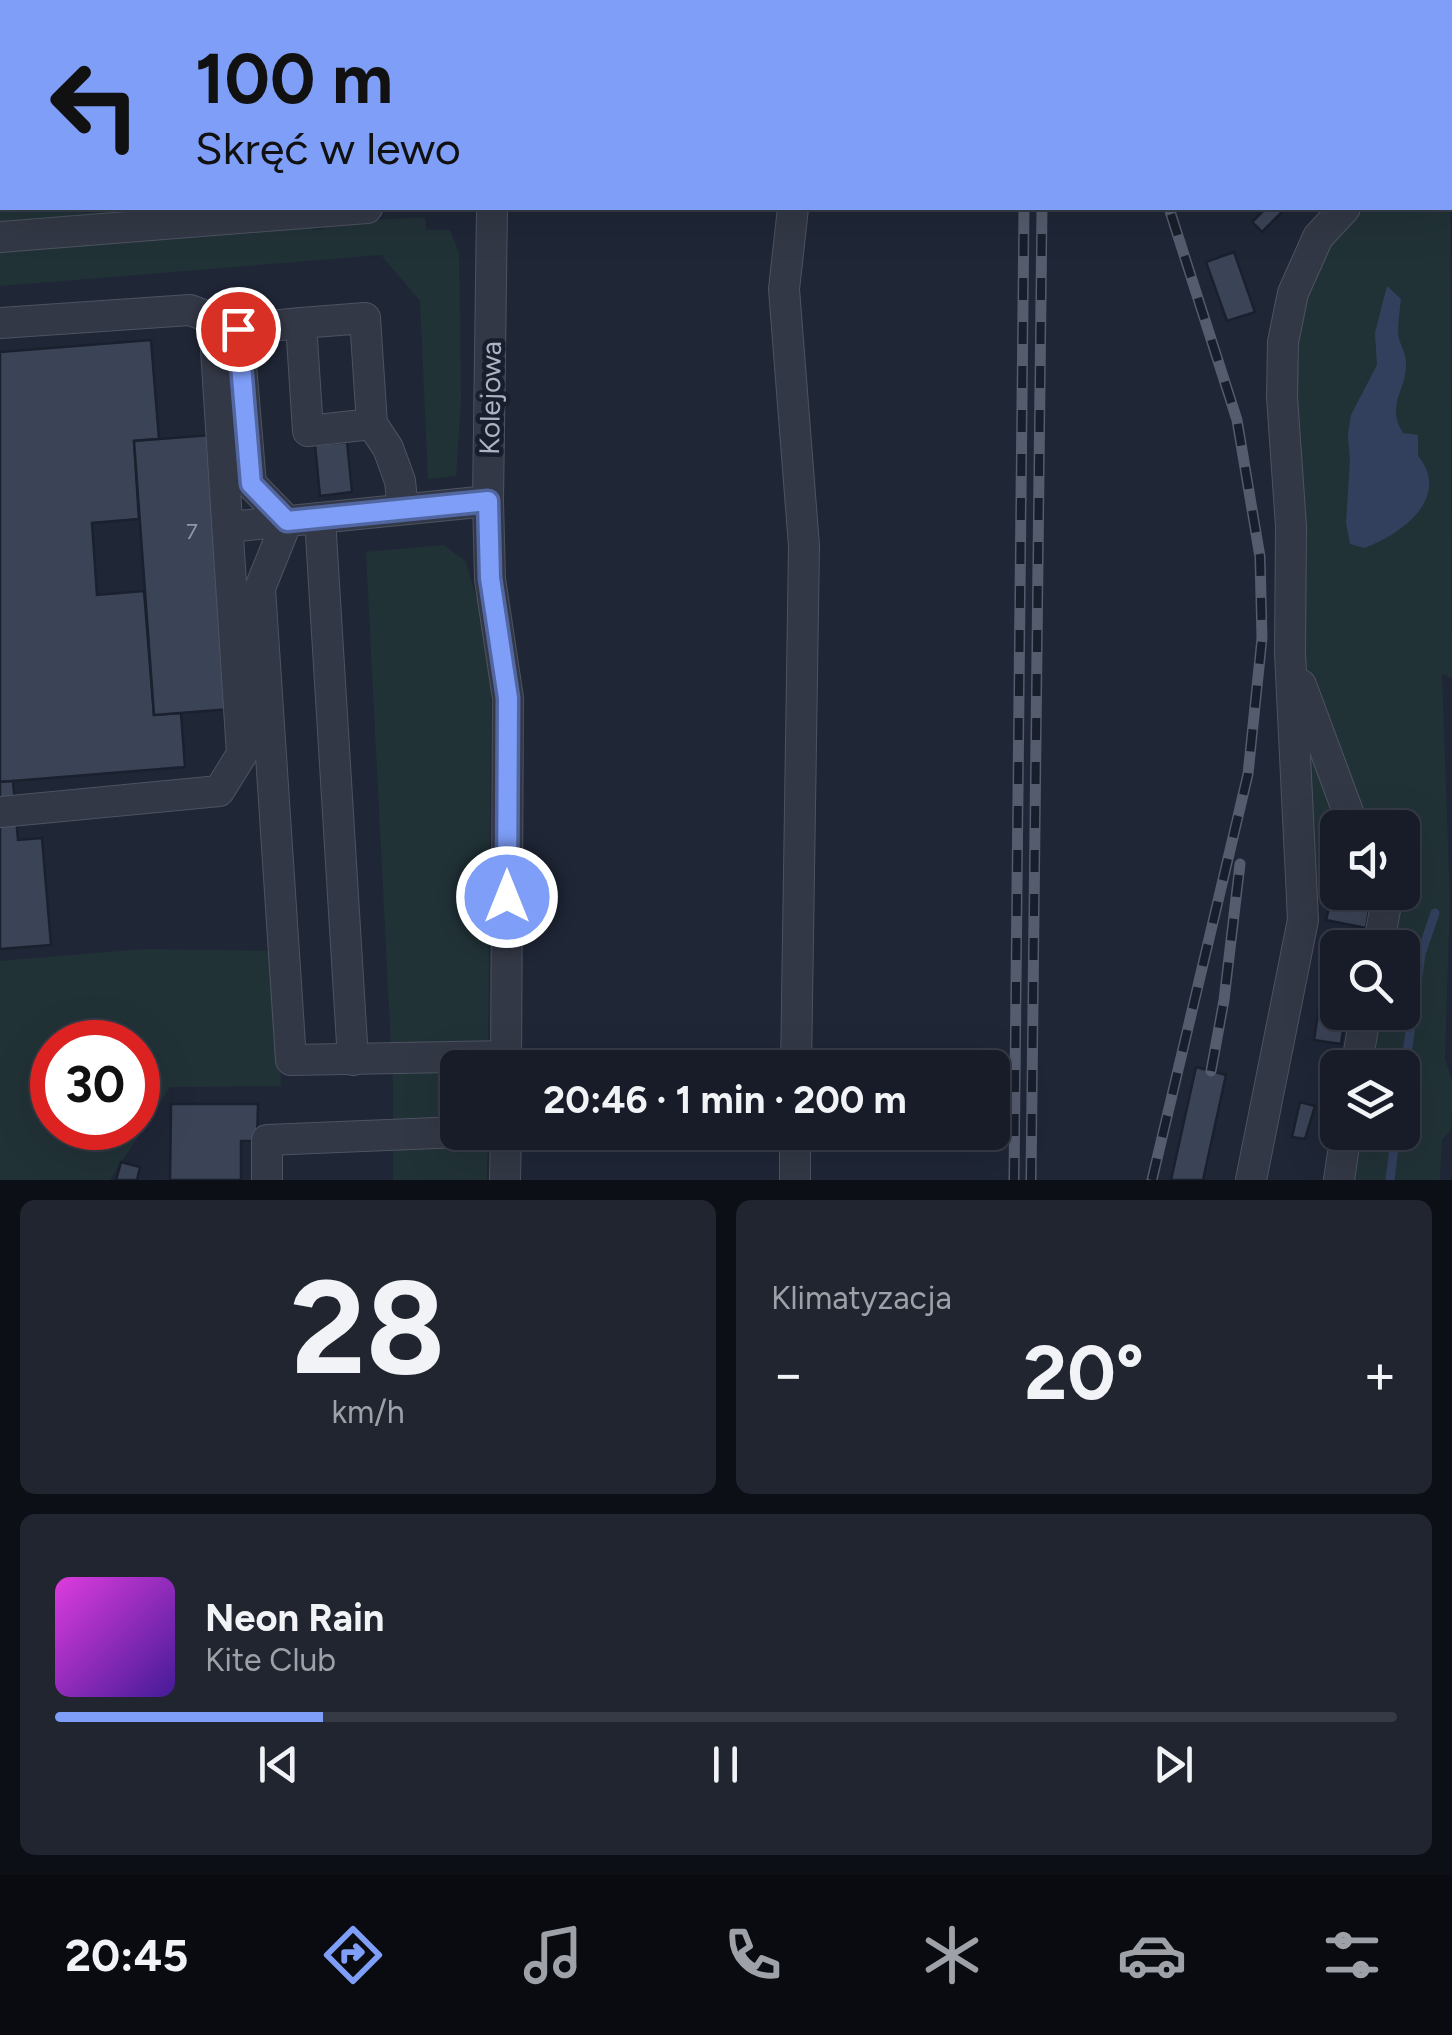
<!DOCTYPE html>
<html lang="pl">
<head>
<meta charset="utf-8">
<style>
	body { margin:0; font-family:Figtree,sans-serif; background:#202530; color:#f1f3f6; height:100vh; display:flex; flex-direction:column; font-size:38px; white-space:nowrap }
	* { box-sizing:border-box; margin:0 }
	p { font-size:32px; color:#9ea1a8 }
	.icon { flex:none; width:55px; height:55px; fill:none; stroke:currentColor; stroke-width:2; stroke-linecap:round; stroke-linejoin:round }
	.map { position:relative; height:1180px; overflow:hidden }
	.drawer { display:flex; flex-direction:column; gap:20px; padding:20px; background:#0d0f16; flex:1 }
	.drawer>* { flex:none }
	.guide { position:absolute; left:0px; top:0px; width:1452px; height:210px; box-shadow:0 10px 40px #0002,0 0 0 2px #363a45; background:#7e9ef7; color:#111; overflow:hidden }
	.tools { position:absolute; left:1320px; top:810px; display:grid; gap:20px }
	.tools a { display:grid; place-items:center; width:100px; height:100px; border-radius:15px; background:#171c28; box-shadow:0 10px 40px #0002,0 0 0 2px #363a45; font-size:50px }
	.speed { position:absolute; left:30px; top:1020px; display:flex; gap:20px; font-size:50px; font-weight:700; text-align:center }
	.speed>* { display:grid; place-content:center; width:130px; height:130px; border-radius:50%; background:#171c28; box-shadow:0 10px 40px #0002,0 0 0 2px #363a45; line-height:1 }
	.speed .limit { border:15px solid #d22; background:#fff; color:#111 }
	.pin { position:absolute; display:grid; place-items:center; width:85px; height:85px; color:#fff; margin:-42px; border:5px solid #fff; border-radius:50%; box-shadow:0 2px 10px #0007 }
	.me { position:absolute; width:110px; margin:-55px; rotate:0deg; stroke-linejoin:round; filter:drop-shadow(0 0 8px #0008) }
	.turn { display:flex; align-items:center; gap:35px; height:210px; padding:0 30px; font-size:45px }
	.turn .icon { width:130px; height:130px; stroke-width:2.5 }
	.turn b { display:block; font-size:70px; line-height:85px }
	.big { font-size:75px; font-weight:700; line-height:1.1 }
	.drawer .widget { flex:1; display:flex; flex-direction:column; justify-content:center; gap:15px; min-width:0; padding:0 35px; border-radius:15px; background:#202530 }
	.drawer .dial { align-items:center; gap:0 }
	.dial b { font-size:130px; line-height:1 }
	.song { display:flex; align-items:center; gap:30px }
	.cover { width:120px; height:120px; border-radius:15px; background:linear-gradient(135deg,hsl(300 70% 55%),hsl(260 70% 35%)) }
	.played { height:10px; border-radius:5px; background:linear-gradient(90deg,#7e9ef7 20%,#363a45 20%) }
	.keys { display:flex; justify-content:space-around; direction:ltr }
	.heat { display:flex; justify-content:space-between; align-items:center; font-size:55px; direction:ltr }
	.drawer .tiles { flex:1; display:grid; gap:20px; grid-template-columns:1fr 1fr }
	.widget:last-child { grid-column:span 2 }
	.trip { position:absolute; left:440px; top:1050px; width:570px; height:100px; border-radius:15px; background:#171c28; box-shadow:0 10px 40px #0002,0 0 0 2px #363a45; font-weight:700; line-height:100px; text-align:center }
	.dock { display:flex; height:160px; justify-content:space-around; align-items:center; background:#090b10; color:#9ea1a8 }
	.dock .icon { width:70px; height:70px }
	.dock .current { color:#7e9ef7 }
	.dock b { font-size:45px; color:#f1f3f6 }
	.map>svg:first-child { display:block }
</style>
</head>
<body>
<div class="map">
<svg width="1452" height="1180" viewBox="0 0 1452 1180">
	<rect width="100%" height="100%" fill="#1f2636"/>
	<g fill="#213237" fill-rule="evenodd">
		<path d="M1244,0H1452V59L1450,62V2Z"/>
		<path d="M1450,158L1452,678L1442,674L1450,901L1445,1059L1452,1080V1113L1451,1130L1442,1140L1440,1180H1324L1337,1110L1338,1132H1402V1068L1345,1067L1356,1013L1402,1012V948L1368,947L1377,895L1304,894L1272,371L1327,208H1450ZM1338,828H1402V892H1338Z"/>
		<path d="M0,201L2,208H198L0,224Z"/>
		<path d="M425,217L426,230H450L459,252L461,400L456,476L428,479L420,301L381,255L0,286V250L311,224L313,230L325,229V223Z"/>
		<path d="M444,545L466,562L484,624L491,690L488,1067L458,1068V1132L488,1133L487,1180H393V1087L366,552Z"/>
		<path d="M145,949L275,951L281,1086L170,1087L110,1180H0V961ZM52,1042H138V1128H52Z"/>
	</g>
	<path fill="#32405e" d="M1387,286L1401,299C1400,309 1398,321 1398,332C1398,342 1406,352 1406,363C1407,391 1385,404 1403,433L1418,435V456C1452,497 1401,535 1364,548L1350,544L1346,523L1350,460L1348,435L1351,415L1377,365L1375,333Z"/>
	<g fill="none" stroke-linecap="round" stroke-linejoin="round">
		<g stroke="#32405e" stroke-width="9">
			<path d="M1402,1089L1421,954L1435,913"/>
			<path d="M1390,1180L1396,1132"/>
		</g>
	</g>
	<g fill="#3b4457" stroke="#1a202d" stroke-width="2.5">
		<path d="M0,42H2L0,142Z"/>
		<path d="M1266,208H1286L1262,232L1252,222Z"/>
		<path d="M1234,252L1255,312L1227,321L1206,262Z"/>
		<path d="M151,340L159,439L134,441L139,519L92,523L97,595L144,591L154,715L181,713L185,767L0,782V352Z"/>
		<path d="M211,435L231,709L154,715L134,441Z"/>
		<path d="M347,442L352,492L320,496L315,445Z"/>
		<path d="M13,781L18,840L42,838L51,945L0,949V782Z"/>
		<path d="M1330,903L1369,910L1366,928L1326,920Z"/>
		<path d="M1323,980L1338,982V1012H1346L1341,1044L1314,1040Z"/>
		<path d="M1196,1067L1226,1075L1203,1180H1171Z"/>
		<path d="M1300,1102L1315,1106L1305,1139L1292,1137Z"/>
		<path d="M171,1104H258L257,1141H241V1180H170Z"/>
		<path d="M121,1162L140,1167L137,1180H116Z"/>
	</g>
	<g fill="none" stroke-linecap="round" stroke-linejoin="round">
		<defs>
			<g id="minor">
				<path d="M198,0L199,2"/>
				<path d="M272,0V2"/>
				<path d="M1223,0L1227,2"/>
				<path d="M142,2L157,0"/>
				<path d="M388,2V0"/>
				<path d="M497,2V0"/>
				<path d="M801,2V0"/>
				<path d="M0,26L2,25"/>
				<path d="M1450,141L1452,142"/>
				<path d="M0,162H2"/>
				<path d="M492,208L488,501L490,579L508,698L506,1068"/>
				<path d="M793,208L784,289L804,546L796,1068"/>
				<path d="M0,237L367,208"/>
				<path d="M0,323L190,310L214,319L242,754L219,791L0,812"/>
				<path d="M301,323L238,329L251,484L287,521L260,588L291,1060L506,1056"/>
				<path d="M372,424L308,431L301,323L365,318L372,424L388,448L400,481L403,509"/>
				<path d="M320,518L353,1060"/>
				<path d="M229,527L488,501"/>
				<path d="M1301,685L1354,828"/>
				<path d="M1378,948L1385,910L1381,892"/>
				<path d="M1356,1068L1366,1012"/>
				<path d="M267,1180V1140L460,1132"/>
				<path d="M505,1180L506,1132"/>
				<path d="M795,1180V1132"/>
				<path d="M1251,1180L1303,920L1290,653L1291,526L1282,397L1283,342L1293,293L1318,237L1345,208"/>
				<path d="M1339,1180L1346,1132"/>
			</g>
		</defs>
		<use href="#minor" stroke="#4d5362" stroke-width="32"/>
		<use href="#minor" stroke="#333846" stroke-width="30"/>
		<defs>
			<g id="rail">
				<path d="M1026,2V0"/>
				<path d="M1046,2V0"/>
				<path d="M1211,1071L1224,1000L1240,864"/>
				<path d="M1014,1180L1024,208"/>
				<path d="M1031,1180L1042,208"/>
				<path d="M1152,1180L1248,774L1262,638L1260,557L1237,420L1169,208"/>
			</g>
		</defs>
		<use href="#rail" stroke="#545c6e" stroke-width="11"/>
		<use href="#rail" stroke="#181e2b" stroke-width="8" stroke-dasharray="22" stroke-linecap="butt"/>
	</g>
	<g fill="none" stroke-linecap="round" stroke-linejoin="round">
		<defs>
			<path id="route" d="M238,329L251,484L287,521L488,501L490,578L508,698L507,897"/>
		</defs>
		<use href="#route" stroke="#5267a1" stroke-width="25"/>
		<use href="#route" stroke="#7e9ef7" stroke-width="18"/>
	</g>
	<g text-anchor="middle" stroke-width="9" stroke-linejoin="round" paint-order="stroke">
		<g font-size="22" fill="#9097a9">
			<text x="192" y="539">7</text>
		</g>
		<g font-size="28" fill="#acb3c4" stroke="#181e2b">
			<text transform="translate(490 398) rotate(-89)" y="10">Kolejowa</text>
		</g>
	</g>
</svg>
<div class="tools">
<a><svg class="icon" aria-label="sound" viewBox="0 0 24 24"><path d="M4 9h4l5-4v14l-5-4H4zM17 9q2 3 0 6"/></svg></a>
<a><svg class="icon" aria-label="search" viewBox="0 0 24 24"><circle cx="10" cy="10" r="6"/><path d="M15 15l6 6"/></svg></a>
<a><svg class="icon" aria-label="layers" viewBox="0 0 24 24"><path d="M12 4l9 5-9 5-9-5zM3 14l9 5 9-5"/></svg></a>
</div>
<div class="speed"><div class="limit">30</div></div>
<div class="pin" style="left:238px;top:329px;background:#d93025"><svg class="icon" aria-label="arrive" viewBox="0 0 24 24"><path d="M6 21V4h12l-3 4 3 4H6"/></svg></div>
<svg class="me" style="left:507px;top:897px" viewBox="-20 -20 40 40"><circle r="17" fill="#7e9ef7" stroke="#fff" stroke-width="3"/><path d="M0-11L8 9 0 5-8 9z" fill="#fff"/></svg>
<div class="trip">20:46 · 1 min · 200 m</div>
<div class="guide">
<div class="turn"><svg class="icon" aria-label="left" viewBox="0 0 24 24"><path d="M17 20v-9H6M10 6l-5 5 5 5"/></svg><div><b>100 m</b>Skręć w lewo</div></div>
</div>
</div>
<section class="drawer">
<div class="tiles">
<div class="widget dial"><b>28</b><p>km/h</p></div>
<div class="widget"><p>Klimatyzacja</p>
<div class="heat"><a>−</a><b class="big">20°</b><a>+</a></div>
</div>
<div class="widget">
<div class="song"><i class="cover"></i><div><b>Neon Rain</b><p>Kite Club</p></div></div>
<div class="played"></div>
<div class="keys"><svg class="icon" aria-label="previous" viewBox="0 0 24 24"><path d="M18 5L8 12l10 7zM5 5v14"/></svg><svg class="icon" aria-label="pause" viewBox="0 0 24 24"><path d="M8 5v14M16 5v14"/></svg><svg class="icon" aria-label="next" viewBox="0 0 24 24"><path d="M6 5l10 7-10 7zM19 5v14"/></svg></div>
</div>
</div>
</section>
<nav class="dock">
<b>20:45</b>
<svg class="icon current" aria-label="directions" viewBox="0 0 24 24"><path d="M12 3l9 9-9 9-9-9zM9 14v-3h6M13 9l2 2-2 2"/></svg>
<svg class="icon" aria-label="music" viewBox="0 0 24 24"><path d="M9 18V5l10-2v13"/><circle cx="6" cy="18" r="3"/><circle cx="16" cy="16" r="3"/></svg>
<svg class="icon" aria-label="phone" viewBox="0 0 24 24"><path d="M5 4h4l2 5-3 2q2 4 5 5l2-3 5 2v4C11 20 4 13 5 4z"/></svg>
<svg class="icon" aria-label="climate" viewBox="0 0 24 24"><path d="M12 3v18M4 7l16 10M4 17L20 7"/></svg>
<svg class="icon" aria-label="car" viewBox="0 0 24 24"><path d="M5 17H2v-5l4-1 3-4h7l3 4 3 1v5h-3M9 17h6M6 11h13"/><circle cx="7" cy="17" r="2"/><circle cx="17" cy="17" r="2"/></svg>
<svg class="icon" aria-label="filters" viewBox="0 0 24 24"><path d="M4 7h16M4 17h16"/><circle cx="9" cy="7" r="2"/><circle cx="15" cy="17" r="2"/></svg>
</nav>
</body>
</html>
